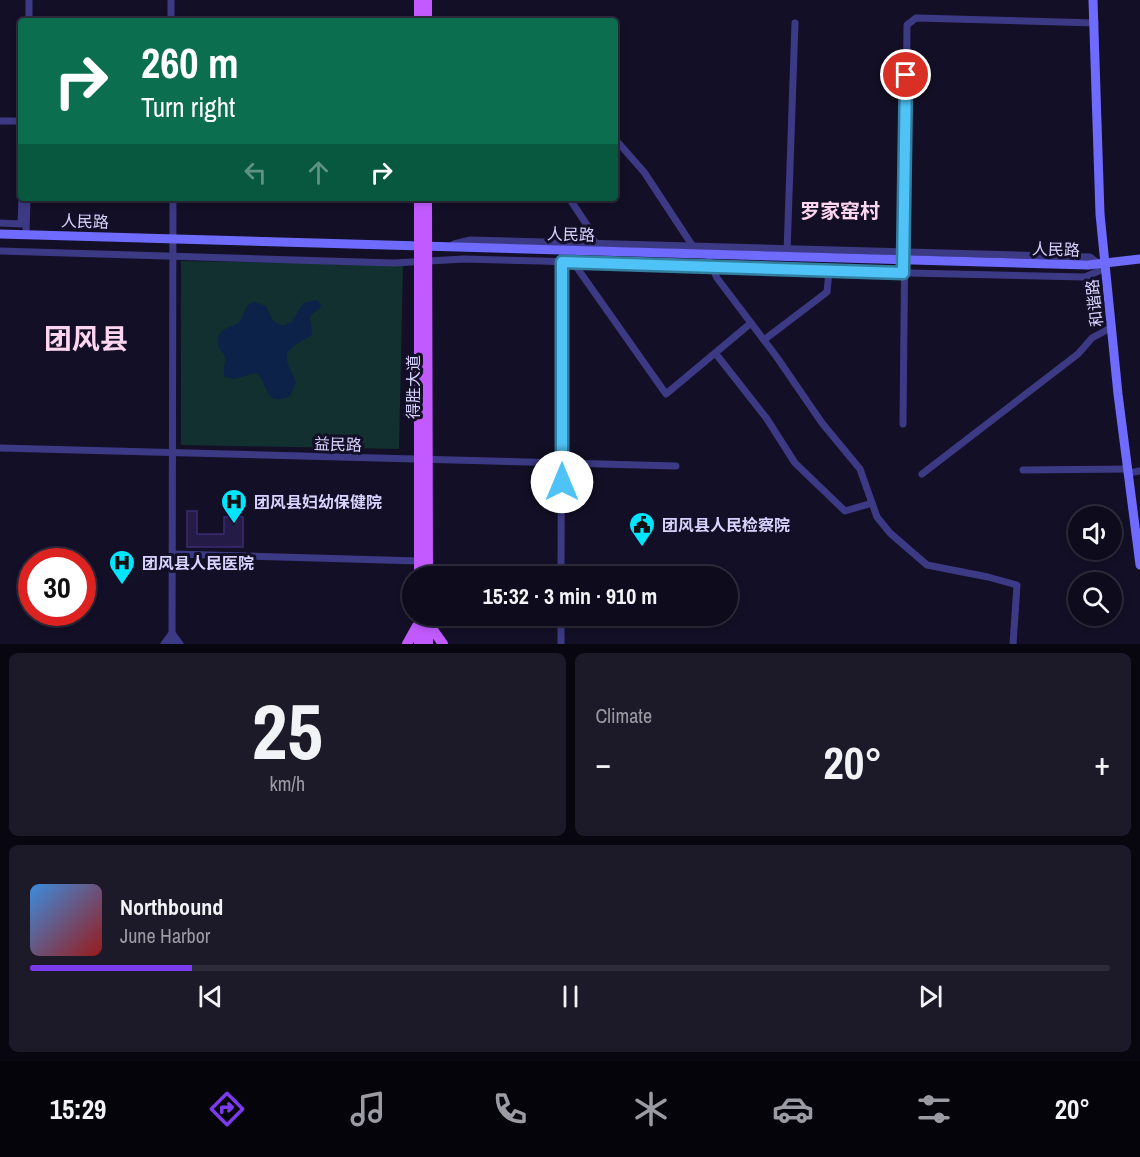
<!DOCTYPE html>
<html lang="en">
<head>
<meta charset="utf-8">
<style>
	body { margin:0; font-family:"Archivo Narrow","Noto Sans SC",sans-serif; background:#1c1929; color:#f1f3f6; height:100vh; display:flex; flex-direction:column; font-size:22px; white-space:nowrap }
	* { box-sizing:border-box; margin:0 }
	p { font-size:20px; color:#9b9ba3 }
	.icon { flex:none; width:33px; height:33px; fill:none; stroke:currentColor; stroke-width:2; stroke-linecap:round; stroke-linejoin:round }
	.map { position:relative; height:644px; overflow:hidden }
	.sheet { display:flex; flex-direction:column; gap:9px; padding:9px; background:#08060f; flex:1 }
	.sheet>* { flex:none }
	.banner { position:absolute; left:18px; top:18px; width:600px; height:183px; border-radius:6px; box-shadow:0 3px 9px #0003,0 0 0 2px #2e2b3b; background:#0b6e4f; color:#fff; overflow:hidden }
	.tools { position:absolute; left:1068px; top:506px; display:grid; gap:12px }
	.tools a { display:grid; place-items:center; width:54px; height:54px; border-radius:50%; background:#0e0b1c; box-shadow:0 3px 9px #0003,0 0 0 2px #2e2b3b; font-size:30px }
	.speed { position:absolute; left:18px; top:548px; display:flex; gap:12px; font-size:30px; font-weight:700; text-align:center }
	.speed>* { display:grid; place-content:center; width:78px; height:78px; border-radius:50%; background:#0e0b1c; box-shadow:0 3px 9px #0003,0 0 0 2px #2e2b3b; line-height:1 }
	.speed .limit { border:9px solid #d22; background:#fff; color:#111 }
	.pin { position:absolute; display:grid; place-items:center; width:51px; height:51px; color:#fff; margin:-26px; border:3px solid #fff; border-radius:50%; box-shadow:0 2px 6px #0007 }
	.me { position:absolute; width:66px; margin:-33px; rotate:0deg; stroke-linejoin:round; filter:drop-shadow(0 0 4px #0008) }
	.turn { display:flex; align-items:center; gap:21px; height:126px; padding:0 24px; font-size:27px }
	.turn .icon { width:78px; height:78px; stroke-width:2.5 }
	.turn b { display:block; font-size:42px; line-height:51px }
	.lanes { display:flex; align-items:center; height:57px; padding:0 24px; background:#0003; justify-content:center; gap:30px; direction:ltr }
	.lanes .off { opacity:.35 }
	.big { font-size:45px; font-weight:800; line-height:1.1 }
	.sheet .tile { flex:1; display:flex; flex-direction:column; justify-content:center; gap:9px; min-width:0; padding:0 21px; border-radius:9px; background:#1c1929 }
	.sheet .dial { align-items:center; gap:0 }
	.dial b { font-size:78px; line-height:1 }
	.song { display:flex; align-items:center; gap:18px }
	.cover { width:72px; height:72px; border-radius:9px; background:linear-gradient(135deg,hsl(210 70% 55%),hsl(0 70% 35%)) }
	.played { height:6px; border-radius:3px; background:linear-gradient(90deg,#7c3aed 15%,#2e2b3b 15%) }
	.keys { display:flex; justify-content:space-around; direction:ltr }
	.heat { display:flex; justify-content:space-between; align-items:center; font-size:33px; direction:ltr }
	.sheet .tiles { flex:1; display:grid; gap:9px; grid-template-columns:1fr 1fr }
	.tile:last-child { grid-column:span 2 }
	.trip { position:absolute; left:402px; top:566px; width:336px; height:60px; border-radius:30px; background:#0e0b1c; box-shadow:0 3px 9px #0003,0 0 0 2px #2e2b3b; font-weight:800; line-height:60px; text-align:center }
	.tab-bar { display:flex; height:96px; justify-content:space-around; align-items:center; background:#06040b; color:#9b9ba3 }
	.tab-bar .icon { width:42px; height:42px }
	.tab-bar .on { color:#7c3aed }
	.tab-bar b { font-size:27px; color:#f1f3f6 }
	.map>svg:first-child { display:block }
</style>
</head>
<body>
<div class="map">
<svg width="1140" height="644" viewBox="0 0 1140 644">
	<rect width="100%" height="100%" fill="#130f26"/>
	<path fill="#12302f" d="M181,261L403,265L399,449L181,445Z"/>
	<path fill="#0c2248" d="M317,300L322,306L310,316L312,335L295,345L287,353V362L296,382L290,396C264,409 268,380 256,373L234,379L225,377C222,369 226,365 225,358C224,353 219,350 218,345C215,330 230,327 239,323C245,314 243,306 254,302L266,306L273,321L283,326L292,322L303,303Z"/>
	<path fill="#241b47" stroke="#3b2d73" stroke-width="1.5" d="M187,511H197V534H224V517H243V547H187Z"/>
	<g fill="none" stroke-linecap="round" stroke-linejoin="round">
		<g stroke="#3d3a85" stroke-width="7">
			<path d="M171,0V21"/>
			<path d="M29,21V0"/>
			<path d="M0,121H21"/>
			<path d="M615,139L644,172L694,248"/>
			<path d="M569,198L591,231L595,243"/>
			<path d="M0,223L21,224L22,198"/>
			<path d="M26,234L27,198"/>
			<path d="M454,244L470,240L1090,257L1099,264"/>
			<path d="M0,251L394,263L464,259L541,261L779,270L1085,277L1101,270"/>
			<path d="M787,252L795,23"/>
			<path d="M568,255L666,394L751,323"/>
			<path d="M709,260L717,278L776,356L822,423L860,469L877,517L890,533L927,565L988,577L1017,585L1013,644"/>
			<path d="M764,340L827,292L829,271"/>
			<path d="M716,354L767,419L795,463L845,511L872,503"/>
			<path d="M903,424L907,25L916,18L1095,23"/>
			<path d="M0,448L676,466"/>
			<path d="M1023,470L1128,469"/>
			<path d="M1128,473L1140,471"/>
			<path d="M922,474L1078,354L1092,338L1112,327"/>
			<path d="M173,554L419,561"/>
			<path d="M561,576L562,255"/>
			<path d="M164,644L172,633L180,644"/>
			<path d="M172,644L173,198"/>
			<path d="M561,644V615"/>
		</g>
		<g stroke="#6f6bff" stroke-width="9">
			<path d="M1093,0L1100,214L1118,394L1140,565"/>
			<path d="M0,234L1088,265L1140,259"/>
		</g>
		<g stroke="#c25bff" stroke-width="10">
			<path d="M419,21V0"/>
			<path d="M427,21V0"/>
			<path d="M419,198V576"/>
			<path d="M427,198L428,576"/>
			<path d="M419,615V644"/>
			<path d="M428,615V644"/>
			<path d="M428,623L443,644"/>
			<path d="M407,644L417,626"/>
		</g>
	</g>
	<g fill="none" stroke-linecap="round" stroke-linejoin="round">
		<defs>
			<path id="route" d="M562,482V262L903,273L906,75"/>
		</defs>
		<use href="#route" stroke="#337fa1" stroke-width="15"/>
		<use href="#route" stroke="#4fc3f7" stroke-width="10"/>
	</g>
	<defs>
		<symbol id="hospital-pin" viewBox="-11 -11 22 30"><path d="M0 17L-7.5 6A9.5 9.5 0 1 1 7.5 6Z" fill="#00e5ff" stroke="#130f26"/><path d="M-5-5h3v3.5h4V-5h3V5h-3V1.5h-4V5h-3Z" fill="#111"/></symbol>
		<symbol id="civic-pin" viewBox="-11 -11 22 30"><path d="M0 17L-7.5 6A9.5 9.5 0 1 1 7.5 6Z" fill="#00e5ff" stroke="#130f26"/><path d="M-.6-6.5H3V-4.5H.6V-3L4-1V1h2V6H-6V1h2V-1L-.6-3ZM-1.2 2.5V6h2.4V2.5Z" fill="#111"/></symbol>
	</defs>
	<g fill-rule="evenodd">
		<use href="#hospital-pin" x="219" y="487" width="30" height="40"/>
		<use href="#civic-pin" x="627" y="510" width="30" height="40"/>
		<use href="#hospital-pin" x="107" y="548" width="30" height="40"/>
	</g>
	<g text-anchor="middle" stroke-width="6" stroke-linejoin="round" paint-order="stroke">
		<g font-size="16" fill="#d9d4ff" stroke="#130f26">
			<text transform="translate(85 221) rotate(2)" y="6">人民路</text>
			<text transform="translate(571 234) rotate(2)" y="6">人民路</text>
			<text transform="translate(1056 249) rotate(2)" y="6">人民路</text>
			<text transform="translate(1094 303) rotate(-96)" y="6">和谐路</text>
			<text transform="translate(413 387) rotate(-90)" y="6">得胜大道</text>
			<text transform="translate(338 444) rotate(2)" y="6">益民路</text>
		</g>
		<g font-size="16" font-weight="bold" fill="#d9d4ff" stroke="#130f26" text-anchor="start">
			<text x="254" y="508">团风县妇幼保健院</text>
			<text x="662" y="531">团风县人民检察院</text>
			<text x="142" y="569">团风县人民医院</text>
		</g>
		<g font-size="20" font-weight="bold" fill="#ffd6f0" stroke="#130f26">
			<text x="840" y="218">罗家窑村</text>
		</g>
		<g font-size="28" font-weight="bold" fill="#ffd6f0" stroke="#130f26">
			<text x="86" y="349">团风县</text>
		</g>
	</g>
</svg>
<div class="tools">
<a><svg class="icon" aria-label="sound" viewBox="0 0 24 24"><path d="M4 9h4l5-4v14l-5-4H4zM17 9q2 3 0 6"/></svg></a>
<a><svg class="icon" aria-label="search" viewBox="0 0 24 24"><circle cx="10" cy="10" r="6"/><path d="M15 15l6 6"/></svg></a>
</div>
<div class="speed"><div class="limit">30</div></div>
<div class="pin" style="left:906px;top:75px;background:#d93025"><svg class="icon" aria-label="arrive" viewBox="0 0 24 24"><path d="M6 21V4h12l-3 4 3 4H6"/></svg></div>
<svg class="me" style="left:562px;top:482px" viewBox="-20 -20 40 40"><circle r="19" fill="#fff"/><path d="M0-13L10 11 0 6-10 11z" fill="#4fc3f7"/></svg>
<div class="trip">15:32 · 3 min · 910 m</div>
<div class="banner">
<div class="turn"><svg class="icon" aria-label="right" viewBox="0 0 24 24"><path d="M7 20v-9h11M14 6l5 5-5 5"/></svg><div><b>260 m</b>Turn right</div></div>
<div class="lanes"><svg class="icon off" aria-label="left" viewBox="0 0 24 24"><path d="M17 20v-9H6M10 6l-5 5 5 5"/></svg><svg class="icon off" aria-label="ahead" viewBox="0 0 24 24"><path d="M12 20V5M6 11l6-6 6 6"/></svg><svg class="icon" aria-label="right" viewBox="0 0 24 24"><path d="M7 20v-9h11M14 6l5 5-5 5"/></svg></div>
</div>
</div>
<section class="sheet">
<div class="tiles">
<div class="tile dial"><b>25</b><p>km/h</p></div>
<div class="tile"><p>Climate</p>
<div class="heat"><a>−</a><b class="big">20°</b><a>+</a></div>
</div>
<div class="tile">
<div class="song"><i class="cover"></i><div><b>Northbound</b><p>June Harbor</p></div></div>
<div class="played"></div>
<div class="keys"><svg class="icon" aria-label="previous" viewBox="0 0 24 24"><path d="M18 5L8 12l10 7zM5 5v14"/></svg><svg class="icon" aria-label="pause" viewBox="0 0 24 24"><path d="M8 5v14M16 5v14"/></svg><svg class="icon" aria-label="next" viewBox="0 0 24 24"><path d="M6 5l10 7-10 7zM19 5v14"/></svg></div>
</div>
</div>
</section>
<nav class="tab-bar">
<b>15:29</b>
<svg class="icon on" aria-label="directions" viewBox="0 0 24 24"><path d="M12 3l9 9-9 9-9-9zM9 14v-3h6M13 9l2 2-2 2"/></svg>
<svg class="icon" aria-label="music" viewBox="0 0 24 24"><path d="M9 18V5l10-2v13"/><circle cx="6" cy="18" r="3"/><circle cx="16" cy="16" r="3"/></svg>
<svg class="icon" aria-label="phone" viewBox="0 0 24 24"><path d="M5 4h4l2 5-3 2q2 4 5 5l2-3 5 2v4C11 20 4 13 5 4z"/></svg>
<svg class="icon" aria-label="climate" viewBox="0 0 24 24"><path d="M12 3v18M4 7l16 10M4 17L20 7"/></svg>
<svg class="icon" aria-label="car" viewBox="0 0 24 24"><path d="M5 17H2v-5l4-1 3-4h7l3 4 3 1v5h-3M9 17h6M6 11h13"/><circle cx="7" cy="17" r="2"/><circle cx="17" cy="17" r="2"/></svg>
<svg class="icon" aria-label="filters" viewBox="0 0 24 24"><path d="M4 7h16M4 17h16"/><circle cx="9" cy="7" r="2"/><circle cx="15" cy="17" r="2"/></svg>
<b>20°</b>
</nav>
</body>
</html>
